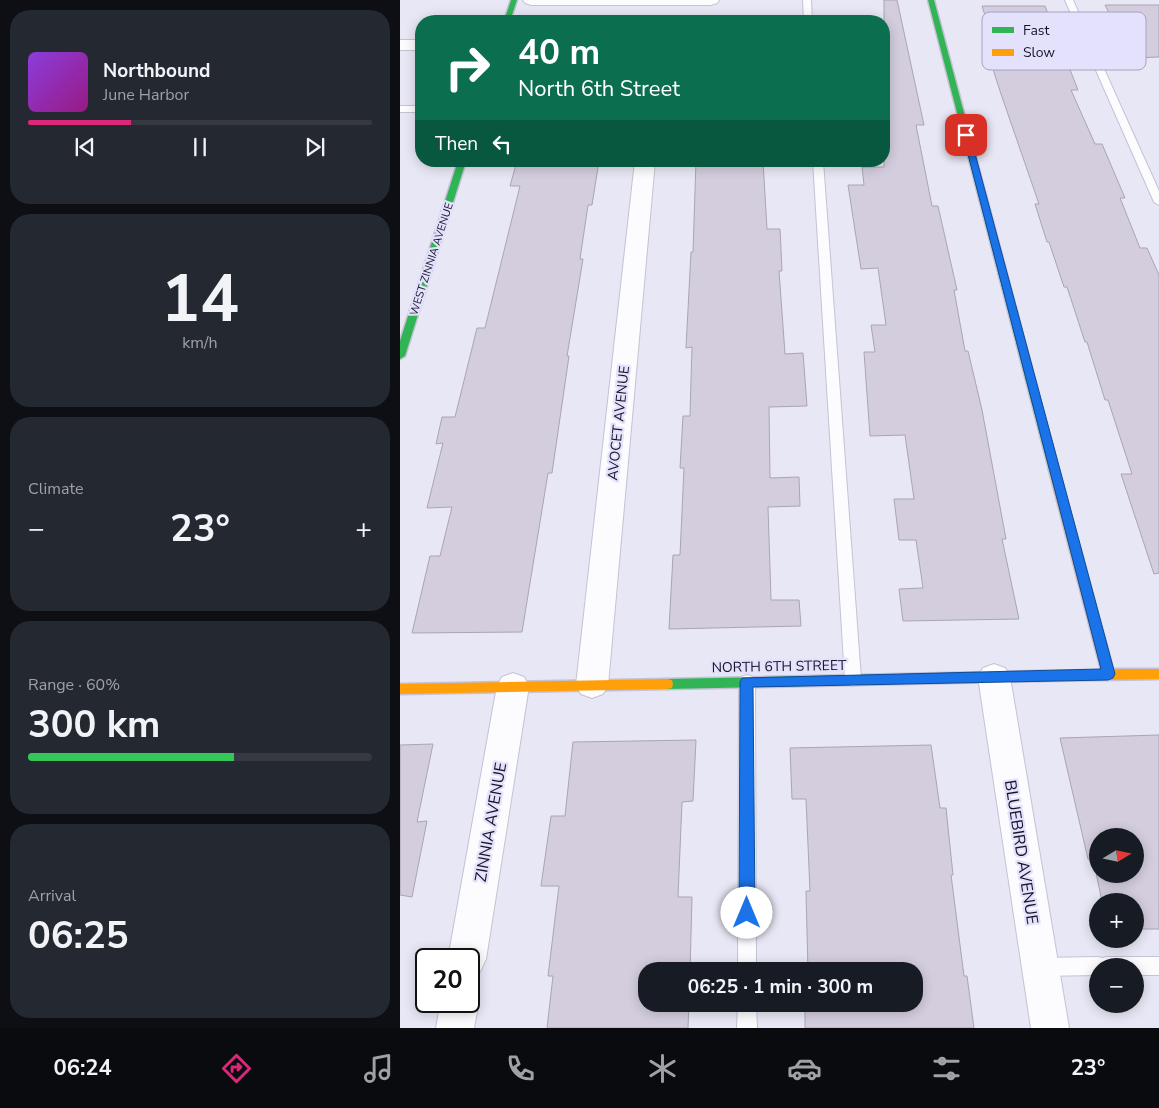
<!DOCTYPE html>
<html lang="en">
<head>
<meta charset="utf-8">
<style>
	body { margin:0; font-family:"Nunito Sans",sans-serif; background:#242831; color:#f1f3f6; height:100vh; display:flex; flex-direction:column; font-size:19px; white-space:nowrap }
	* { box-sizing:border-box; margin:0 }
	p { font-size:16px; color:#9ea1a6 }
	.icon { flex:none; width:28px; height:28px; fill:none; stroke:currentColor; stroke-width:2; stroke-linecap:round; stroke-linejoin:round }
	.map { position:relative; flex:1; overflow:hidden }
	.side { display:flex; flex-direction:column; gap:10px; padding:10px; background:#0d0f14; width:400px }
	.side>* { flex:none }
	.guide { position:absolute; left:15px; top:15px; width:475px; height:152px; border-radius:20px; box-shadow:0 2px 12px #0003; background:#0b6e4f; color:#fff; overflow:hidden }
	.needle { width:32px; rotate:80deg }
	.fabs { position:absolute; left:689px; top:828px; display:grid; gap:10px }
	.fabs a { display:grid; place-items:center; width:55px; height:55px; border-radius:50%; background:#171b24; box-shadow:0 2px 12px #0003; font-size:25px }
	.speed { position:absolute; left:15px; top:948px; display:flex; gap:10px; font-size:25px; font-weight:700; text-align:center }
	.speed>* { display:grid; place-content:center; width:65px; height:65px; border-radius:50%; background:#171b24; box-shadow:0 2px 12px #0003; line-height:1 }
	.speed .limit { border:2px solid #111; border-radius:8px; background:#fff; color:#111 }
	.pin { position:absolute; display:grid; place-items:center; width:42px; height:42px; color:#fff; margin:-21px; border-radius:10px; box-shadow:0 2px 8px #0006 }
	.me { position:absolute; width:55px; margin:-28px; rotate:0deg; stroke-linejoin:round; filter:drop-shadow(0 0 4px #0008) }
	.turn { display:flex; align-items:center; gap:18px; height:105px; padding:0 20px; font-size:22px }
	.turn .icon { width:65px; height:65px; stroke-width:2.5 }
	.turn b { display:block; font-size:35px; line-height:42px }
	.then { display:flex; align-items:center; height:48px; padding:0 20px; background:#0003; gap:10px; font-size:19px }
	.big { font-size:38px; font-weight:700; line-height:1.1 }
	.side .tile { flex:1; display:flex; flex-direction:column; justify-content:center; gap:8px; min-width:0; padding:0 18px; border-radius:20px; background:#242831 }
	.side .dial { align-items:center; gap:0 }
	.dial b { font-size:65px; line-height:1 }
	.song { display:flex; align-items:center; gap:15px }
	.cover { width:60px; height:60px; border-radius:8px; background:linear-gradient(135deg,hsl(270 70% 55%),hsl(310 70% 35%)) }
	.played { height:5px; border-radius:2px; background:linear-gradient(90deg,#db2777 30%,#363941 30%) }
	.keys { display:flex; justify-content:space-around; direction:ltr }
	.heat { display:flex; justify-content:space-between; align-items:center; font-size:28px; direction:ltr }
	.charge { height:8px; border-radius:4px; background:linear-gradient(90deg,#34c759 60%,#363941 0) }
	.trip { position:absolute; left:238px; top:962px; width:285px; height:50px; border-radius:20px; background:#171b24; box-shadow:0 2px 12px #0003; font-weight:700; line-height:50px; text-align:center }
	.menu { display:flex; height:80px; justify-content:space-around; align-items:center; background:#090b0e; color:#9ea1a6 }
	.menu .icon { width:35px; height:35px }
	.menu .current { color:#db2777 }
	.menu b { font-size:22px; color:#f1f3f6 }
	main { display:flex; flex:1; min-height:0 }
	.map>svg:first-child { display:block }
</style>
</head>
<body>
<main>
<section class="side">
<div class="tile">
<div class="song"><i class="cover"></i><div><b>Northbound</b><p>June Harbor</p></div></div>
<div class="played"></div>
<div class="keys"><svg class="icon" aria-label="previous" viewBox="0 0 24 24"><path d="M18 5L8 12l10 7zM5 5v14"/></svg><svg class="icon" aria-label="pause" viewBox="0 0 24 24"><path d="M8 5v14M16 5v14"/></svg><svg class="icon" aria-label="next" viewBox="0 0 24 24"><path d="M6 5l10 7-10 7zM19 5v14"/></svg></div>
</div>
<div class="tile dial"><b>14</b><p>km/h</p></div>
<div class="tile"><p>Climate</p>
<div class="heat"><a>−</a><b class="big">23°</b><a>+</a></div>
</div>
<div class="tile"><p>Range · 60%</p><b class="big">300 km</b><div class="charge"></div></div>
<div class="tile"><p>Arrival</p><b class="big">06:25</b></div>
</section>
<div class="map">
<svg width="759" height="1028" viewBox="0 0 759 1028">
	<rect width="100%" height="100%" fill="#e8e7f5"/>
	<g fill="#d3cdde" stroke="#aaa4b5" fill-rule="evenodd">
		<path d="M484,0H497L524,125H516L532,206H538L557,290H554L565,351H568L582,410L606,539H602L619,619L503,621L499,589L523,588L516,540H499L494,499H514L505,435L470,436L464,352H475L471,325H486L478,268L461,269L448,185H464L462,167H484Z"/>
		<path d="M705,5H759V57L732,58Z"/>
		<path d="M582,6H645L678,90H671L695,144H702L725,198H720L740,248H747L759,275V573L754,574L721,474H732L708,400H705L687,342H685L667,287H664L649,242H647L635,204H639L601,94L591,63H594L585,34H591Z"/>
		<path d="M117,161H199L192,205H188L180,259H183L167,356H169L152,473H148L122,632L12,633L30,556H40L52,507L27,508L43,443L36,444L42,417H55L77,328H85L120,186H110Z"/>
		<path d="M296,161H363L367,229H380L382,271H379L385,354L403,353L407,406L369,407L370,478L399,477L400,506L368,507L371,600H399L401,626L269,629L273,555H280L284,468H280L283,416H290L292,347L286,348L291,252H293Z"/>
		<path d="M759,735V929H735V901H702L693,859H688L660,738ZM698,836H735V874H698Z"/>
		<path d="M296,740L293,801L282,802L278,897H292L290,971H246V1004H289L288,1028H147L153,976H148L159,886H141L151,816H165L173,742Z"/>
		<path d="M33,744L17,822L27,821L12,897L0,895V745Z"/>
		<path d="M531,745L540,808H546L553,875H551L564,976H567L574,1028H405V1004H514V971H408L406,891H410L406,799H392L390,748Z"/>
	</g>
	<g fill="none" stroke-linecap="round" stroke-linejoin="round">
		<defs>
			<g id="lane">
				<path d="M403,0H411L412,21H404Z"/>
				<path d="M665,0H673L759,191V205L754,202Z"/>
				<rect x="0" y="106" width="21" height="6"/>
				<path d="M413,161H423L461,679L459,684L453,686L447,684L445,679Z"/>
				<path d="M347,675L353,677L355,682L356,971H338L339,682L341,677Z"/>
				<path d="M698,957L702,958L707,957H759V975H735V966H698V975L641,976L634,974L632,967L634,960L641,958Z"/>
				<path d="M338,1004H356L357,1028H337Z"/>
			</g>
			<g id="street">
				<path d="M123,0H319L317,3L311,5H131L125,3Z"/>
				<rect x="0" y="40" width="21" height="10"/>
				<path d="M235,161H255L208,685L203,694L192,698L181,694L176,685Z"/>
				<path d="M594,664L605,668L610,677L669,1028H631L578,677L583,668Z"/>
				<path d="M113,673L124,677L129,686L86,959L80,972L69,977V959H48L97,686L102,677Z"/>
				<path d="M69,985L74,987L79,1001L74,1028H36L41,1001H69Z"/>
			</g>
			<g id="fast">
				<path d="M111,0H117L110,21H104Z"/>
				<path d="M528,0H534L659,470L654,474L649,470Z"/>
				<path d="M58,161H66L5,356L0,359V341Z"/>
				<path d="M640,671L644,672L646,676L644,680L640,681L267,689L262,688L261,684L262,680L267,679Z"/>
			</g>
			<g id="slow">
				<path d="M654,466L659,470L713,669H759V679L640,681L636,680L634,676L636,672L640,671L701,670L649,470Z"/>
				<path d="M267,679L272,680L273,684L272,688L267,689L0,694V684Z"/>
			</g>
		</defs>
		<use href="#lane" stroke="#c4c2d4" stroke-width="2"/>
		<use href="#street" stroke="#c4c2d4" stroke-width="2"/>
		<use href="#fast" stroke="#c4c2d4" stroke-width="3"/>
		<use href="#slow" stroke="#c4c2d4" stroke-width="3"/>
		<use href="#lane" fill="#fcfbfe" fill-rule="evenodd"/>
		<use href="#street" fill="#fcfbfe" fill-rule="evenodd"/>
		<use href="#fast" fill="#30b455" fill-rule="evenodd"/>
		<use href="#slow" fill="#ff9f0a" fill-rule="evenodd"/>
	</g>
	<path fill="#1a73e8" stroke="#114b97" d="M564,133L570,135L715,674L713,678L708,680L353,687L355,913L352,919L347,921L342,919L339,913L340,682L342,678L701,669L563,135Z"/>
	<g text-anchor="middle" stroke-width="4.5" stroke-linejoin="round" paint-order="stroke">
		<g font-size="11" fill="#17142a" stroke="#e3e1fb">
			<text transform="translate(31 259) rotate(-72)" y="4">WEST ZINNIA AVENUE</text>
		</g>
		<g font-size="14" fill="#17142a" stroke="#e3e1fb">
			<text transform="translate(218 423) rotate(-84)" y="5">AVOCET AVENUE</text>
			<text transform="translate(379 666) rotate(-1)" y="5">NORTH 6TH STREET</text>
		</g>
		<g font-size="16" fill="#17142a" stroke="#e3e1fb">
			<text transform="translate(90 822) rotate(-80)" y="6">ZINNIA AVENUE</text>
			<text transform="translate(622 852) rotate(81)" y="6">BLUEBIRD AVENUE</text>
		</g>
	</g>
	<rect x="582" y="12" width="164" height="58" rx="8" fill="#e3e1fb" stroke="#a6a4bc" stroke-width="1"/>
	<rect x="592" y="27" width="22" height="6" fill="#30b455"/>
	<rect x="592" y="49" width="22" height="7" fill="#ff9f0a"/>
	<g font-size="14" fill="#17142a">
		<text x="623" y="35">Fast</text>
		<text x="623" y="57">Slow</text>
	</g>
</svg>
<div class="fabs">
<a><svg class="needle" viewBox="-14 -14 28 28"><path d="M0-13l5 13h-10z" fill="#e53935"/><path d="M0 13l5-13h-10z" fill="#9ea1a6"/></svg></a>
<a>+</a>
<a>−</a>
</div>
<div class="speed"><div class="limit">20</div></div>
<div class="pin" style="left:566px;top:135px;background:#d93025"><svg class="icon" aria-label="arrive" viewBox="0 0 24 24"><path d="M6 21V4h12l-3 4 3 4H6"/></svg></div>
<svg class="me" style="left:347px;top:913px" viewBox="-20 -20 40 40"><circle r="19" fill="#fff"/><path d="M0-13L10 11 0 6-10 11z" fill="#1a73e8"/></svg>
<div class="trip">06:25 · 1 min · 300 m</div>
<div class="guide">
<div class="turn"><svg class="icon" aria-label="right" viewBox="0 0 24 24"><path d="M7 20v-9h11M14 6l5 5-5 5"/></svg><div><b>40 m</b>North 6th Street</div></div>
<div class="then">Then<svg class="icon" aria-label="left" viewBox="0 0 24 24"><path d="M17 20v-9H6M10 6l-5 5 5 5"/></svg></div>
</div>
</div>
</main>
<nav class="menu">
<b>06:24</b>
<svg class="icon current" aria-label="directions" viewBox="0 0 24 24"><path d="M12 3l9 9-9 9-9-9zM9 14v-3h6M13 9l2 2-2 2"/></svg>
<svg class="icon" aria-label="music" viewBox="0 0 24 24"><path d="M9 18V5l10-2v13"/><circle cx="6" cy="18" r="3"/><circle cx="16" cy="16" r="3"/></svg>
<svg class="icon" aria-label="phone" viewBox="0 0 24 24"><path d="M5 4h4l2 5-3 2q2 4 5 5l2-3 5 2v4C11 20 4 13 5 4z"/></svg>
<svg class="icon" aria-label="climate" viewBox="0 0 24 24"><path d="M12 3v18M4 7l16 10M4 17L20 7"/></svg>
<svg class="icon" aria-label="car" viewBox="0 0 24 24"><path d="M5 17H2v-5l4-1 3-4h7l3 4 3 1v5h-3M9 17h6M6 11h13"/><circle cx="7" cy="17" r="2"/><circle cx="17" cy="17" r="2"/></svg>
<svg class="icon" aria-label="filters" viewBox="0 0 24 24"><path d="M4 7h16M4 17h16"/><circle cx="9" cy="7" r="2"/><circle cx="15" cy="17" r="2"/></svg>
<b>23°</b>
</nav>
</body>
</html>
